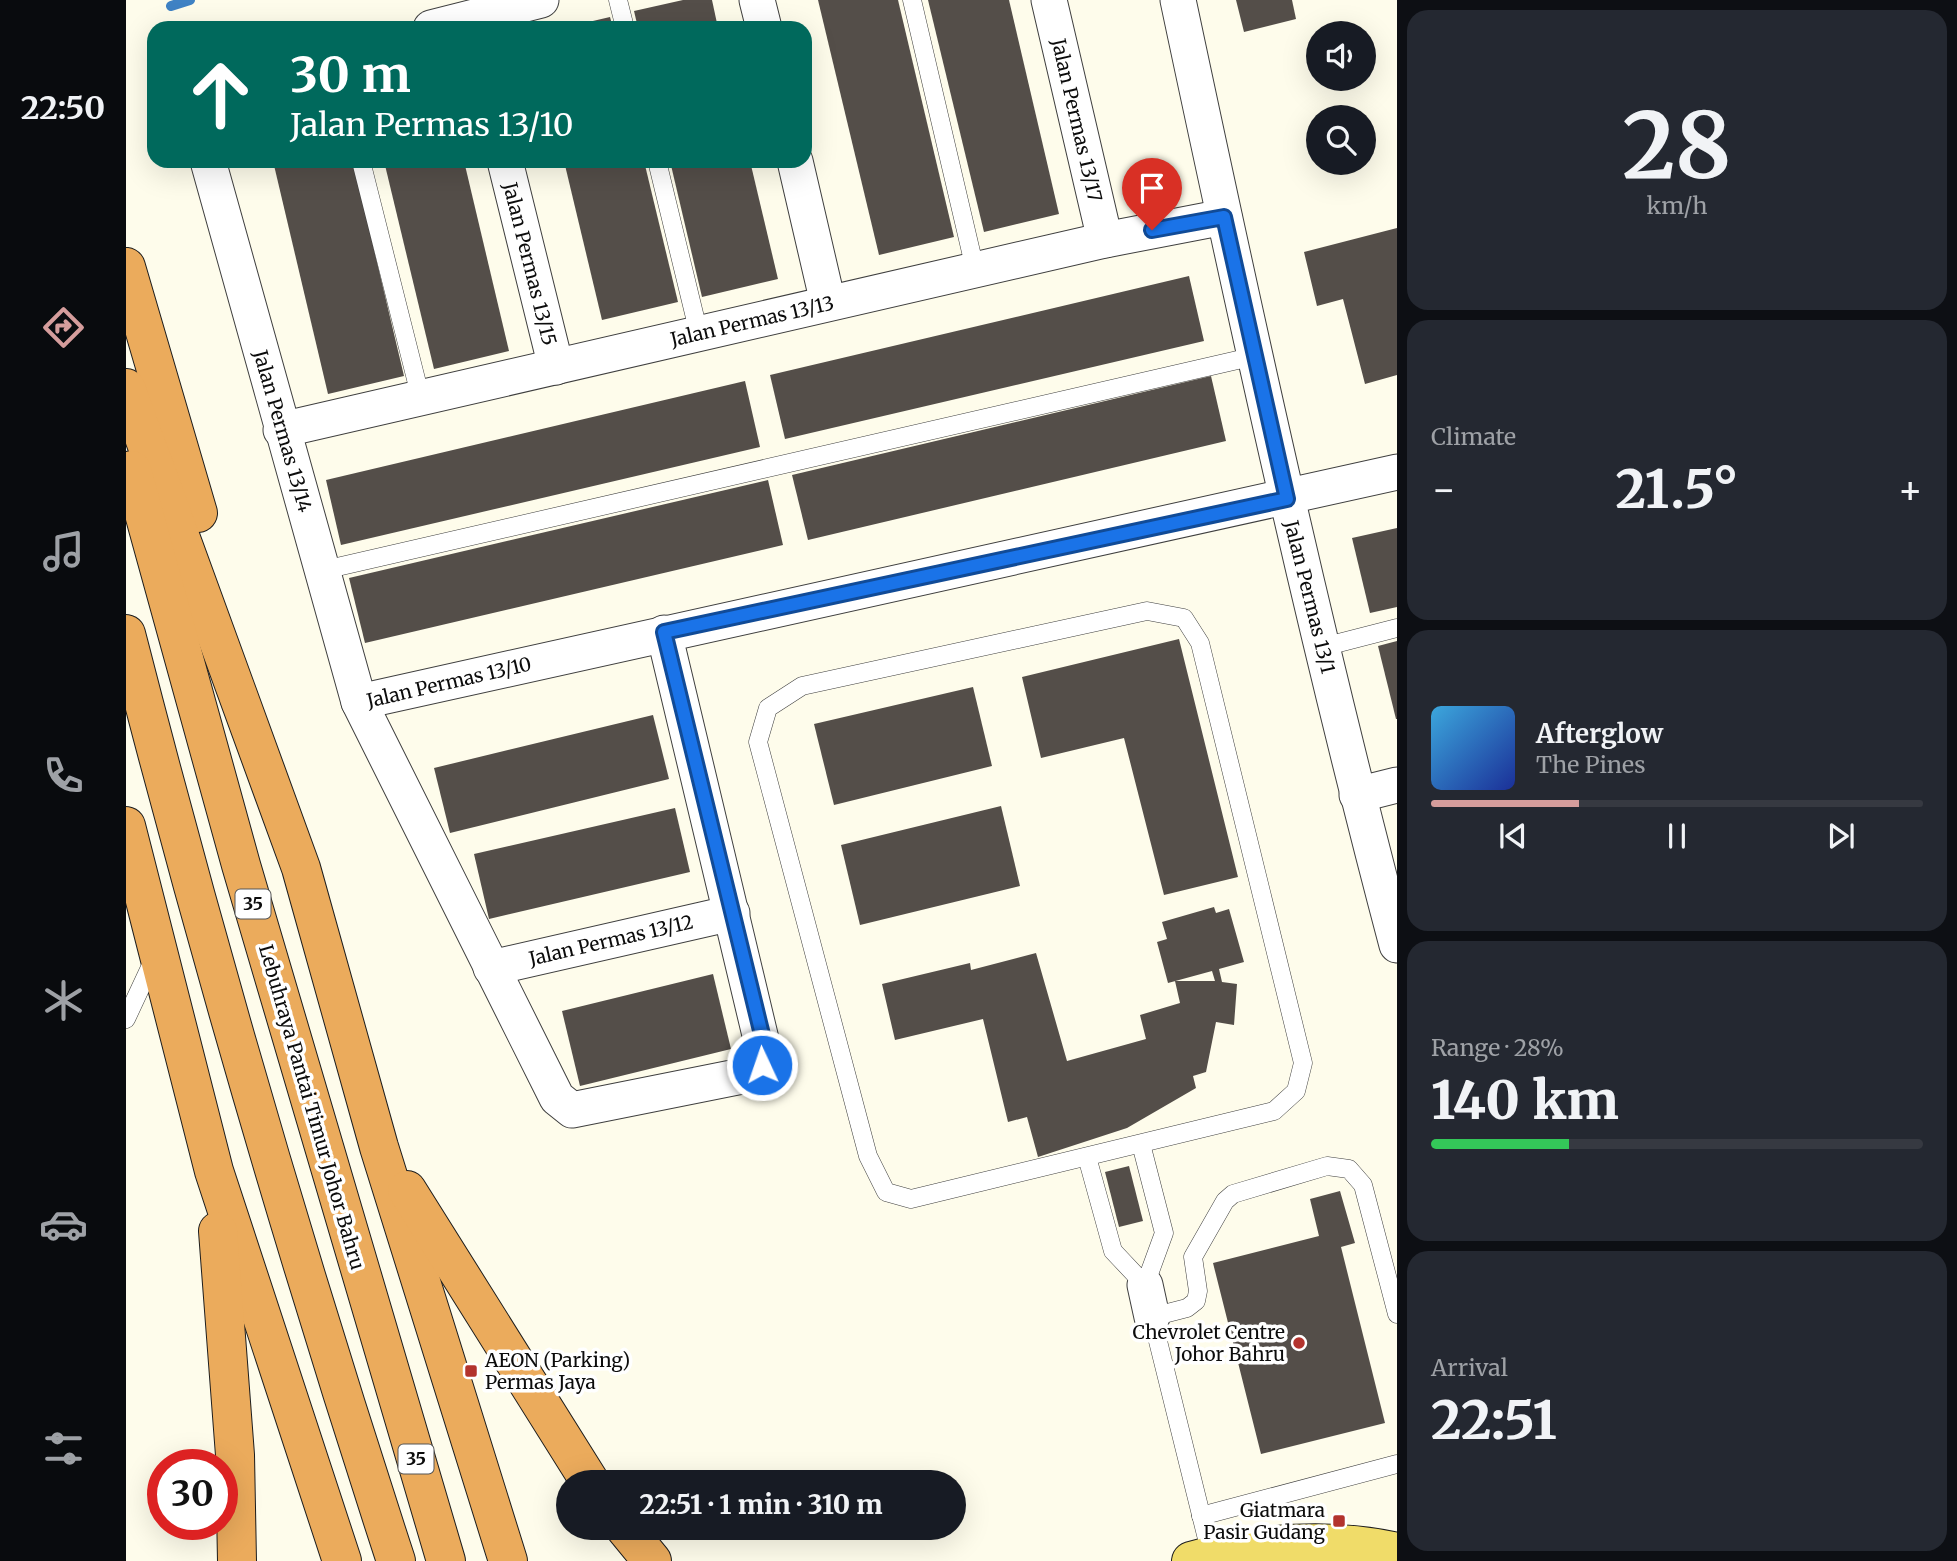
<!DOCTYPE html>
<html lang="en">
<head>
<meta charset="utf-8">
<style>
	body { margin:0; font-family:Merriweather,serif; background:#242831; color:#f1f3f6; height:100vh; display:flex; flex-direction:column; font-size:26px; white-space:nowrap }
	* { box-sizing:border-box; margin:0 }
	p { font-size:23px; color:#9ea1a6 }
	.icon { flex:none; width:38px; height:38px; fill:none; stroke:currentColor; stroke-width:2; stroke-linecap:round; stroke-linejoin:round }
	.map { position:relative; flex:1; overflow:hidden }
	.panel { display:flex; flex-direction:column; gap:10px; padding:10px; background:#0d0f14; width:560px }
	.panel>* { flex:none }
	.banner { position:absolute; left:21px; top:21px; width:665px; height:147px; border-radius:21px; box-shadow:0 7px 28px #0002; background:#00695c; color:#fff; overflow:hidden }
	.tools { position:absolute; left:1180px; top:21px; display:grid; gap:14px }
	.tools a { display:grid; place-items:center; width:70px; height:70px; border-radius:50%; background:#171b24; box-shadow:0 7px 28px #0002; font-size:35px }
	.speed { position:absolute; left:21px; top:1449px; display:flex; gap:14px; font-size:35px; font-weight:700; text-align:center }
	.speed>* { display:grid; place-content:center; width:91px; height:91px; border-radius:50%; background:#171b24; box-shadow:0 7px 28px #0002; line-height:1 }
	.speed .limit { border:10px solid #d22; background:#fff; color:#111 }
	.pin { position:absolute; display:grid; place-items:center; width:60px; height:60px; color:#fff; margin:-72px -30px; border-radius:50% 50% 50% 0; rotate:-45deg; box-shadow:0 0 7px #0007 }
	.pin .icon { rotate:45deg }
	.me { position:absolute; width:77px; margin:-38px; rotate:357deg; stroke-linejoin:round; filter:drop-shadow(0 0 5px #0008) }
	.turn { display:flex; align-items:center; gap:24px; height:147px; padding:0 28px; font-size:32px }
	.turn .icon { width:91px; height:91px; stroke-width:2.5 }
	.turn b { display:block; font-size:49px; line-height:60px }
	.big { font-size:52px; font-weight:800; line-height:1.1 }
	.panel .widget { flex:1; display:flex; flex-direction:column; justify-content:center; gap:10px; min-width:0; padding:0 24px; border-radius:21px; background:#242831 }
	.panel .dial { align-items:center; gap:0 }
	.dial b { font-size:91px; line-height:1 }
	.song { display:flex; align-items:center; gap:21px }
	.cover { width:84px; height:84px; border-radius:10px; background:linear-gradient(135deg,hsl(200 70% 55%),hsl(230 70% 35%)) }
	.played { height:7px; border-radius:4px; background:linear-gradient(90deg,#d59d9c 30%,#363941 30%) }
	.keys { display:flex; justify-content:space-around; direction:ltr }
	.heat { display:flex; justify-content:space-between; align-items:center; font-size:38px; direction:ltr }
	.charge { height:10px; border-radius:5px; background:linear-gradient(90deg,#34c759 28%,#363941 0) }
	.trip { position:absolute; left:430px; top:1470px; width:410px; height:70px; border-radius:35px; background:#171b24; box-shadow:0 7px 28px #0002; font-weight:800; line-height:70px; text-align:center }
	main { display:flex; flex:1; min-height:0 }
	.tab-bar { display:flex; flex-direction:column; width:126px; justify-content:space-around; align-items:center; background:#090b0e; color:#9ea1a6 }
	.tab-bar .icon { width:49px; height:49px }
	.tab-bar .current { color:#d59d9c }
	.tab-bar b { font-size:32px; color:#f1f3f6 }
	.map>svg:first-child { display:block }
</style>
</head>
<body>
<main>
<nav class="tab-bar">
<b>22:50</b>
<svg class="icon current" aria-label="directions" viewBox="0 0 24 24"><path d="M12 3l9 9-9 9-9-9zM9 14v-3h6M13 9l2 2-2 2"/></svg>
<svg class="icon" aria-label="music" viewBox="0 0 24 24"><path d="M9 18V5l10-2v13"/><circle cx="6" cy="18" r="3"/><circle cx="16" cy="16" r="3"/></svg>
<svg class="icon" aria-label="phone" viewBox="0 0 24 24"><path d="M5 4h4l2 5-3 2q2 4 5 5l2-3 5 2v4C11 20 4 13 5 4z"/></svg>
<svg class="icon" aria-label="climate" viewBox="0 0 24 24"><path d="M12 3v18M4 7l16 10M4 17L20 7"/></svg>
<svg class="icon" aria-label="car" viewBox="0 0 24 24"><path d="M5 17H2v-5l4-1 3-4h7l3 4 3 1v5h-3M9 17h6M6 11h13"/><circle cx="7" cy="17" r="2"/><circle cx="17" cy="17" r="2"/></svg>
<svg class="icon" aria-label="filters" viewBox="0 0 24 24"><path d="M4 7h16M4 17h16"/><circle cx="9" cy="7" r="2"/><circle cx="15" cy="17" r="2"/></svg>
</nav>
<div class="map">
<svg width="1271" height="1561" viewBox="0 0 1271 1561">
	<rect width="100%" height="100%" fill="#fefceb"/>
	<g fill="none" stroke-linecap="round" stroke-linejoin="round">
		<path stroke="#3f82c4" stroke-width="10" d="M45,6L64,0"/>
	</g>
	<g fill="#544e49">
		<path d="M557,0H586L592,28H512L508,11Z"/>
		<path d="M692,0H772L828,237L753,255Z"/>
		<path d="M802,0H883L933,214L858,232Z"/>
		<path d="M1110,0H1166L1170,19L1118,32Z"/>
		<path d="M484,17L487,28H441V27Z"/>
		<path d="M147,161H227L278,376L202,394Z"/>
		<path d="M258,161H338L383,351L308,369Z"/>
		<path d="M438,161H518L552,302L476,320Z"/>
		<path d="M544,161H624L652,279L576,297Z"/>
		<path d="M1271,228V375L1239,384L1217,299L1191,306L1178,252Z"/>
		<path d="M1063,276L1078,341L659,439L644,375Z"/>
		<path d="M1085,376L1100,441L682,540L666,475Z"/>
		<path d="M619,381L634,447L215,545L200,480Z"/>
		<path d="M642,480L657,545L239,643L223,578Z"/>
		<path d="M1271,528V607L1244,613L1226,538Z"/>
		<path d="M1053,639L1112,877L1038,895L998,738L915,758L896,677Z"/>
		<path d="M1271,641V719H1270L1252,646Z"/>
		<path d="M847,687L866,766L708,805L688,724Z"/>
		<path d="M527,715L543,779L324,833L308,768Z"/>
		<path d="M875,806L894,886L734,925L715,845Z"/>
		<path d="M549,808L564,872L363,919L348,854Z"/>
		<path d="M1088,907L1090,913L1103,909L1118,962L1093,969L1096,982L1111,984L1108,1025L1090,1022L1080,1072L1067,1076L1070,1088L1001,1128L912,1157L901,1117L882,1122L857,1019L769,1040L756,984L844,963L845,970L910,953L941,1061L1020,1039L1014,1015L1054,1003L1049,981H1089L1086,971L1042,983L1031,942L1041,939L1036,922Z"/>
		<path d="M587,974L605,1049L454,1086L436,1011Z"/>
		<path d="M1003,1166L1017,1221L993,1227L979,1172Z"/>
		<path d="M1214,1191L1229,1243L1215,1247L1259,1423L1135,1454L1087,1263L1193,1236L1184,1199Z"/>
	</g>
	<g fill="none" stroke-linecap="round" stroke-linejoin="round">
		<defs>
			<g id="lane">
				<path d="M492,0L499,28"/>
				<path d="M786,0L849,269"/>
				<path d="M235,161L295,399"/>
				<path d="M531,161L573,334"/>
				<path d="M198,570L1129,356"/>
				<path d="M1021,611L1058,618L1074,643L1177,1063L1170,1091L1148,1111L785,1199L760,1192L742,1156L632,742L642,708L676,686Z"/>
				<path d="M1197,647L1271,628"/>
				<path d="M0,1019L28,959"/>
				<path d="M961,1157L987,1251L1019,1285L1038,1233L1015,1144"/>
				<path d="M1075,1516L1271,1464"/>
				<path d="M1085,1555L1026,1317L1061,1308L1070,1301L1072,1291L1067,1257L1099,1201L1107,1194L1201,1166L1223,1169L1237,1185L1271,1314"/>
			</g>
			<g id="street">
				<path d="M631,0L638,28"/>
				<path d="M923,0L979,240"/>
				<path d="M1052,0C1119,316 1188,632 1271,945"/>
				<path d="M305,28L415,0"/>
				<path d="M82,161L233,702L431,1098L446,1110L621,1075L636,1065L639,1056L538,633"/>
				<path d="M379,161L430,367"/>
				<path d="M669,161L702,303"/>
				<path d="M155,430L979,240L1098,217"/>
				<path d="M233,702L1271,472"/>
				<path d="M1231,795L1271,785"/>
				<path d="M365,968L606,913"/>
				<path d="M1019,1285L1026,1317"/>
			</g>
			<path id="primary" d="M1065,1561C1129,1542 1206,1537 1271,1552"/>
			<g id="highway">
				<path d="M0,267L72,513"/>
				<path d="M0,388L175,868L253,1147L382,1561"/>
				<path d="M6,470L115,865L320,1561"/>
				<path d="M0,634C80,946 170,1255 270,1561"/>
				<path d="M0,826L88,1171L216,1561"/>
				<path d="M281,1190L464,1482"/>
				<path d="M92,1231L109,1455L111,1561"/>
				<path d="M499,1528L526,1561"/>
			</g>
		</defs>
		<use href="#lane" stroke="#3f3f3f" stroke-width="19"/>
		<use href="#street" stroke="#3f3f3f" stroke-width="37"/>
		<use href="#primary" stroke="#1d1d1d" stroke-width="40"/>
		<use href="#highway" stroke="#1d1d1d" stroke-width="40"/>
		<use href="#lane" stroke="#fff" stroke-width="18"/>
		<use href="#street" stroke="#fff" stroke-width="35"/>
		<use href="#primary" stroke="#f0dc69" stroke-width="38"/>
		<use href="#highway" stroke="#ebab5c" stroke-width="38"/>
	</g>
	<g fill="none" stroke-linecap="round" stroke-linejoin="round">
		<defs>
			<path id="route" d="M636,1065L639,1047L538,632L1161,499L1098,217L1026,230"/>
		</defs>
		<use href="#route" stroke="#114b97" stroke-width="18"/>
		<use href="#route" stroke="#1a73e8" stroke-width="12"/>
	</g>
	<g fill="#b3332d" stroke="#fff" stroke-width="2.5">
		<circle cx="1173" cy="1343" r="7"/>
		<rect x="338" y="1364" width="14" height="14" rx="3.5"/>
		<rect x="1206" y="1514" width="14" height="14" rx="3.5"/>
	</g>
	<g text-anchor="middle" stroke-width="7" stroke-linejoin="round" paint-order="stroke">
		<g fill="#fff" stroke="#555" stroke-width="2">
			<rect x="109.5" y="889.5" width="35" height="29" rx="5"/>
			<rect x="272.5" y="1444.5" width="35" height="29" rx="5"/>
		</g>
		<g font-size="18" font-weight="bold" fill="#0c0c0c">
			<text x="127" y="910">35</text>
			<text x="290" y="1465">35</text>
		</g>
		<g font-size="19" fill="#0c0c0c" stroke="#fff">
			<text transform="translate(951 120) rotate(77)" y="7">Jalan Permas 13/17</text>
			<text transform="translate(404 264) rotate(76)" y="7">Jalan Permas 13/15</text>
			<text transform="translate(626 321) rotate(-13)" y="7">Jalan Permas 13/13</text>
			<text transform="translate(157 431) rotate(74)" y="7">Jalan Permas 13/14</text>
			<text transform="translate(1184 597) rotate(76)" y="7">Jalan Permas 13/1</text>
			<text transform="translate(323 682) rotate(-13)" y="7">Jalan Permas 13/10</text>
			<text transform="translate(485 940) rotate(-13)" y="7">Jalan Permas 13/12</text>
			<text transform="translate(186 1107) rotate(74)" y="7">Lebuhraya Pantai Timur Johor Bahru</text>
		</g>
		<g font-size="19" fill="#0c0c0c" stroke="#fff" text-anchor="end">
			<text x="1159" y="1339">Chevrolet Centre<tspan x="1159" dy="22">Johor Bahru</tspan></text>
			<text x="359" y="1367" text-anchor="start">AEON (Parking)<tspan x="359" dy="22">Permas Jaya</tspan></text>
			<text x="1199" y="1517">Giatmara<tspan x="1199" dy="22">Pasir Gudang</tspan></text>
		</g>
	</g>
</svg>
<div class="tools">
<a><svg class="icon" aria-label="sound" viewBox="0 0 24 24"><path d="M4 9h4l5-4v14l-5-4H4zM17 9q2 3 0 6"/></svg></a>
<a><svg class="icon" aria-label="search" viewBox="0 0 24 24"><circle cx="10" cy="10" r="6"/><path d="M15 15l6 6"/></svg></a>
</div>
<div class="speed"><div class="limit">30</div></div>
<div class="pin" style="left:1026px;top:230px;background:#d93025"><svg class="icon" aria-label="arrive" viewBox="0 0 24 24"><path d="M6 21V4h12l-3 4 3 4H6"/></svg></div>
<svg class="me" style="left:636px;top:1065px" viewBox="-20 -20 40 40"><circle r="17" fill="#1a73e8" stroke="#fff" stroke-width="3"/><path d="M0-11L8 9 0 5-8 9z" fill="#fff"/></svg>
<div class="trip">22:51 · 1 min · 310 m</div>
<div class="banner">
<div class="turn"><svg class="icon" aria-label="ahead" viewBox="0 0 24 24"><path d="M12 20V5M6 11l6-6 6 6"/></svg><div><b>30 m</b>Jalan Permas 13/10</div></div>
</div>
</div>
<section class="panel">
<div class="widget dial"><b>28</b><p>km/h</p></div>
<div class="widget"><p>Climate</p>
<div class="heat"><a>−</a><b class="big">21.5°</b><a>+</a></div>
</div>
<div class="widget">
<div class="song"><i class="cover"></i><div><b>Afterglow</b><p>The Pines</p></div></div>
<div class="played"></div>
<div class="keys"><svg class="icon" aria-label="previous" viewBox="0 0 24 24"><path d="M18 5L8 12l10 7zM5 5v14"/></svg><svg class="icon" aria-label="pause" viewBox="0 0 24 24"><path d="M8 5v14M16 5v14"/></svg><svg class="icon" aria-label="next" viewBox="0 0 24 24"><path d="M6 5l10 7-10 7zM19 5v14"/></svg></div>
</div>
<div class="widget"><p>Range · 28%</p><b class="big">140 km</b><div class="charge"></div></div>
<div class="widget"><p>Arrival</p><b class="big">22:51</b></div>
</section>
</main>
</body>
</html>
